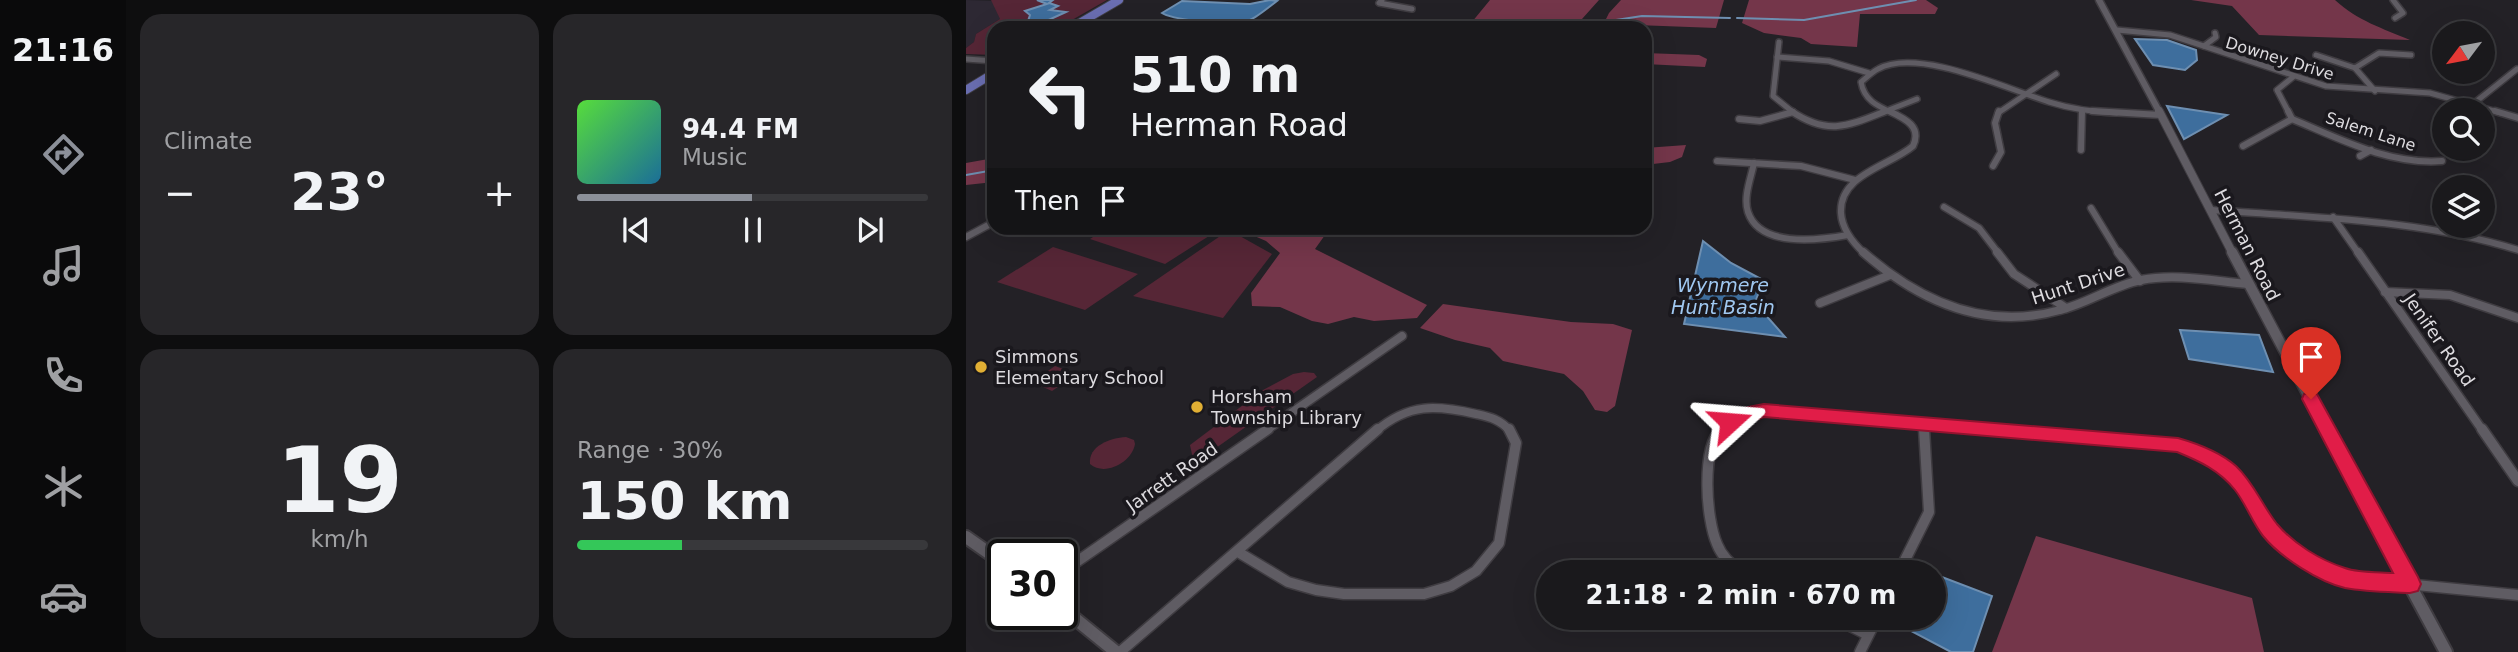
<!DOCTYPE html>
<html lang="en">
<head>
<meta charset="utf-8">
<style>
	body { margin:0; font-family:"DejaVu Sans",sans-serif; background:#272629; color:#f1f3f6; height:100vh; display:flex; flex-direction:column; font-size:26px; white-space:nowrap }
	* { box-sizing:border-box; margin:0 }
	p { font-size:23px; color:#9fa0a3 }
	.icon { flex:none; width:38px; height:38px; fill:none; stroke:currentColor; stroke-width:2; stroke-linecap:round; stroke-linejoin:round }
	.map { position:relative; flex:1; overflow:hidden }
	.panel { display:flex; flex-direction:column; gap:14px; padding:14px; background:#0e0e0f; width:840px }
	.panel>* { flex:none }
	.guide { position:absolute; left:21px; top:21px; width:665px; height:214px; border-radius:21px; box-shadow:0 7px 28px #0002,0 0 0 2px #38383b; background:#1a191c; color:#f1f3f6; overflow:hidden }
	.needle { width:46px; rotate:238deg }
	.fabs { position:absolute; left:1466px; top:21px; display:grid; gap:14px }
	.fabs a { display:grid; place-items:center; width:63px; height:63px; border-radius:50%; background:#1a191c; box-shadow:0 7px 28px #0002,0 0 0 2px #38383b; font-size:35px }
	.speed { position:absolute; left:21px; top:539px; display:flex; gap:14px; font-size:35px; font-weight:700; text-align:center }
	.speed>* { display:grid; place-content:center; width:91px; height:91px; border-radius:50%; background:#1a191c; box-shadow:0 7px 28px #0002,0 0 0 2px #38383b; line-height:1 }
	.speed .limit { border:4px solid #111; border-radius:10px; background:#fff; color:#111 }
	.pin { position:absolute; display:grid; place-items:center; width:60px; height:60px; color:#fff; margin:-72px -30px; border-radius:50% 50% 50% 0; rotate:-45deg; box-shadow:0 0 7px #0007 }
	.pin .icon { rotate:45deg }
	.me { position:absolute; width:77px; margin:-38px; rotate:71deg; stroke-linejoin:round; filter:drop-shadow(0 0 5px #0008) }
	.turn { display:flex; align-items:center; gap:24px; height:147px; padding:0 28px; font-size:32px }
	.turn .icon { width:91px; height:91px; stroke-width:2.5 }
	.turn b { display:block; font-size:49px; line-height:60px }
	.then { display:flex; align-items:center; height:66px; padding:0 28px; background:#0003; gap:14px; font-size:26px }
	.big { font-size:52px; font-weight:800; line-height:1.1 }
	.panel .card { flex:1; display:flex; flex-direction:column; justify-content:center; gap:10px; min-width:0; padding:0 24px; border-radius:21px; background:#272629 }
	.panel .dial { align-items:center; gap:0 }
	.dial b { font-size:91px; line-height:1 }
	.song { display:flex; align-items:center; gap:21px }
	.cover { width:84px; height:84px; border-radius:10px; background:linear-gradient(135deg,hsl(110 70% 55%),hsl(200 70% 35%)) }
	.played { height:7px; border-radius:4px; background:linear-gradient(90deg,#8c9099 50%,#38383b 50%) }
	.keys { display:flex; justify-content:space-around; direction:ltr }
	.heat { display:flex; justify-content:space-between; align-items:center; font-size:38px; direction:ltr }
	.charge { height:10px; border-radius:5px; background:linear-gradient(90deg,#34c759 30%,#38383b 0) }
	.panel .tiles { flex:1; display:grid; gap:14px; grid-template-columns:repeat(2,1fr) }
	.trip { position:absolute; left:570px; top:560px; width:410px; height:70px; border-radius:35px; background:#1a191c; box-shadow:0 7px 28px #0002,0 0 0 2px #38383b; font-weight:800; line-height:70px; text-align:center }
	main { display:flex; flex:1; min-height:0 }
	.dock { display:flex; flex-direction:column; width:126px; justify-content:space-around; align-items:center; background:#0a0a0b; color:#9fa0a3 }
	.dock .icon { width:49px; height:49px }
	.dock .on { color:#8c9099 }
	.dock b { font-size:32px; color:#f1f3f6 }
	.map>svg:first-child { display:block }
</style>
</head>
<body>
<main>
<nav class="dock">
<b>21:16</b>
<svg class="icon on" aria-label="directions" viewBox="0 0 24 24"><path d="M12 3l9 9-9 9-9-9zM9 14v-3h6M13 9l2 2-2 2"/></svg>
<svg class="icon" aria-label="music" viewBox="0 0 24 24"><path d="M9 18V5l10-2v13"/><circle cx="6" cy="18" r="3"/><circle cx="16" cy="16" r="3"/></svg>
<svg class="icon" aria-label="phone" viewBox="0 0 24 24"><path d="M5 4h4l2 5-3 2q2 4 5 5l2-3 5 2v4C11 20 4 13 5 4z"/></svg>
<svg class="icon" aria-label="climate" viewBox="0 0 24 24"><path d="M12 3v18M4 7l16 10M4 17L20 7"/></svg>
<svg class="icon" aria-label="car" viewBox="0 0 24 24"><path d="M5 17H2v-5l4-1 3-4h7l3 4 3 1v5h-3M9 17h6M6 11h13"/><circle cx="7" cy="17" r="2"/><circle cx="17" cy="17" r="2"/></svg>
</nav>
<section class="panel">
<div class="tiles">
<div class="card"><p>Climate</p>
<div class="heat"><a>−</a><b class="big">23°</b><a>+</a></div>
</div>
<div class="card">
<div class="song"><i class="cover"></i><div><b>94.4 FM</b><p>Music</p></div></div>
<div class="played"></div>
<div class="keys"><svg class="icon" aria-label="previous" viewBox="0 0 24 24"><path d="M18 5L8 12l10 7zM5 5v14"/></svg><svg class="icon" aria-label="pause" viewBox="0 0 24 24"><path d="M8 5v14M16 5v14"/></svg><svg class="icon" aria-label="next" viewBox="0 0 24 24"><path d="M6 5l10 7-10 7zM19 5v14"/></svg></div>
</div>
<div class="card dial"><b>19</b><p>km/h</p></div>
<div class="card"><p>Range · 30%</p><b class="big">150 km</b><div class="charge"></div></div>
</div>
</section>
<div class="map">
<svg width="1552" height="652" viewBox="0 0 1552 652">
	<rect width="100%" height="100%" fill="#232126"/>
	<path fill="#2d2833" d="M0,0L27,1L34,19L10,34L8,42L0,48Z"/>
	<g fill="#562636">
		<path d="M25,0H141L92,28H28V55L0,54V48L8,42L10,34L34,19Z"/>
		<path d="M141,228H249L254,229L199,264L124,239Z"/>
		<path d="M263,230L306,254L257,318L167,296Z"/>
		<path d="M87,247L172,274L119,310L31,282Z"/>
		<path d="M89,366L111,374L86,391L66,382Z"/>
		<path d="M338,372L348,373L351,377L240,455L227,459L224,445L297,390L327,374Z"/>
		<path d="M160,437L168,440L169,444C166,462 139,477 124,464C122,446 144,438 160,437Z"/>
	</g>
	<g fill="#74364a">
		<path d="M524,0H633L616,19L620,28H501Z"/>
		<path d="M655,0H758L750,28L670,25L641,28L637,25L643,13Z"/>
		<path d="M783,0H960L972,8L969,14H894L891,47L845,44L835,38L798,33L776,23Z"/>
		<path d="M1225,0H1369C1392,21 1416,28 1444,40L1293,35L1266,6Z"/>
		<path d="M679,53L733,55L741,59L739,67L679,64Z"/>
		<path d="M720,145L716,157L704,162L687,164L686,161L679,160V148Z"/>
		<path d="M28,158V182L0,185V163Z"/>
		<path d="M270,228H364L349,249L461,305L451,318L408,321L388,317L362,324L346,321L314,307L286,306L285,293L314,253L300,241Z"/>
		<path d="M477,304L605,322L647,324L666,330L649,406L641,412L629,410L617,391L598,374L537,361L524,348L489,340L454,328Z"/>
		<path d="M1070,536L1286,598L1298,652H1026Z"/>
	</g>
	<g fill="#3e6e9d" stroke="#6e8fb1" stroke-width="2">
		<path d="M71,0H87L83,3L92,6L84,10L100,12L76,23L54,25L62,21L64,15L59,11L81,4Z"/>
		<path d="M304,0L311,1C299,10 287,21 273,24C262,26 204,19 196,13L216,1L284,4Z"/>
		<path d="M1169,39L1201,40L1230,50L1231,60L1219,70L1187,65Z"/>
		<path d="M1201,106L1261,115L1218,139Z"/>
		<path d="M737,241L765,263L797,280L789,303L819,337L718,324Z"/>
		<path d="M1214,330L1293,335L1307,372L1223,359Z"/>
		<path d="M968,574L1026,596L1007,652H985L926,621L928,618H968Z"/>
	</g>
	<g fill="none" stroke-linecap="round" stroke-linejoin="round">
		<g stroke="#6e8fb1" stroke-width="2">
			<path d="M771,18L838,20L950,0"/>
			<path d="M637,22L676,16L764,18"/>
			<path d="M621,28L630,24"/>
			<path d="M0,175L28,170"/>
		</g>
		<defs>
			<g id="minor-far3">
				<path d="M416,0L413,3L446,9"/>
				<path d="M1427,0L1437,13L1429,18"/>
				<path d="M1151,30L1204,35L1360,86L1464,93L1535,113"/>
				<path d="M813,42L807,96L828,113"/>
				<path d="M1238,46L1250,37L1249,33"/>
				<path d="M1350,55L1389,68"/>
				<path d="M811,57L863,61L903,73"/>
				<path d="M0,59L28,61"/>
				<path d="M1389,68L1413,53L1445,55"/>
				<path d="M1389,68L1409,91"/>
				<path d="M1507,104L1551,69"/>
				<path d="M823,113L827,112"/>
				<path d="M915,113L951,99"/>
				<path d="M927,113C911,106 898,100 895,82C900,78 906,72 912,69C952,47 1041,89 1083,102C1105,109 1128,112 1151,113"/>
				<path d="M1032,113L1090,74"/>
				<path d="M1116,113V110"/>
				<path d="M1323,113L1311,90L1327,77"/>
			</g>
			<g id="minor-far2">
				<path d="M825,111C862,136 882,126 920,111"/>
				<path d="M1126,111L1195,115"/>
				<path d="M1529,111L1552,118"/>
				<path d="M773,119L794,121L827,112"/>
				<path d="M1326,119C1374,139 1423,165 1476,161"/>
				<path d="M1277,146L1326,119L1322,111"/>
				<path d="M1115,150L1116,111"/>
				<path d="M1394,156L1405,150"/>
				<path d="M751,161L835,166L889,180"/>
				<path d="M788,163C785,178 777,197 782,212C794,248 854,240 882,235"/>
				<path d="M1027,166L1035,152L1029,123L1033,111"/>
				<path d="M978,207L1013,228L1033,254"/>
				<path d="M1125,208L1153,254"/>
				<path d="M1246,210C1350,218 1452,219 1552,250"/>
				<path d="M1367,217L1393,254"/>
				<path d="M0,237L28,222"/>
				<path d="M899,254C887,243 876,230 875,213C873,174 924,166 947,146C956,127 940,119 923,111"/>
			</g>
			<g id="minor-far1">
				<path d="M897,252C953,301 1020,331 1094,310C1122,303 1146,286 1175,280C1210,273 1247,281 1282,284"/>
				<path d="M1031,252L1048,274L1100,308"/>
				<path d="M1152,252L1174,281"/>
				<path d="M1392,252L1517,431"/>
				<path d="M1419,292L1484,295L1552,318"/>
				<path d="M854,303L924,275"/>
				<path d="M958,424L959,431"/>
				<path d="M299,431L436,336"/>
				<path d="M410,431C443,403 470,405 510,414C523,417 534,419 544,431"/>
				<path d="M753,431L769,419L798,410L1045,431"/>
			</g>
			<g id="minor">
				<path d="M755,429C735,449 740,519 751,544C756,557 765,565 776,572"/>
				<path d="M1024,429L1212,445C1238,454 1263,466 1279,490C1288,503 1295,519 1306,531C1326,553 1351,568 1379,578L1552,595"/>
				<path d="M1516,429L1552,481"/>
				<path d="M272,552L322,582L350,590L378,594H458L485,586L510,571L533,543L550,443L543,429"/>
				<path d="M96,572L302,429"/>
				<path d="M933,572L963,512L958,429"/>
				<path d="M868,618L902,635"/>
				<path d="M154,652L412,429"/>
				<path d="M894,652L911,618"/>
			</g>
			<path id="tertiary-far3" d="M1133,0L1194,113"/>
			<path id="tertiary-far2" d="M1193,111L1267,254"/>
			<path id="tertiary-far1" d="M1266,252L1361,431"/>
			<g id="tertiary">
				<path d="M1360,429L1480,652"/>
				<path d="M0,537L37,563"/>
				<path d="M96,608L150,652"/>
			</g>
			<g id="primary">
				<path d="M105,28L153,0"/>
				<path d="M23,61L28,60"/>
				<path d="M0,90L28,73"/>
			</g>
		</defs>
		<use href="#minor-far3" stroke="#3f3c41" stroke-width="8"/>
		<use href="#minor-far2" stroke="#3f3c41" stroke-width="9"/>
		<use href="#minor-far1" stroke="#3f3c41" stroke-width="11"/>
		<use href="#minor" stroke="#3f3c41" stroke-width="13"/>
		<use href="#tertiary-far3" stroke="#3f3c41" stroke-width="9"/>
		<use href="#tertiary-far2" stroke="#3f3c41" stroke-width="10"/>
		<use href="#tertiary-far1" stroke="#3f3c41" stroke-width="13"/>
		<use href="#tertiary" stroke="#3f3c41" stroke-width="16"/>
		<use href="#primary" stroke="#3f3c41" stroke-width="10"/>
		<use href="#minor-far3" stroke="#5f5c63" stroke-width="5"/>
		<use href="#minor-far2" stroke="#5f5c63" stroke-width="6"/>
		<use href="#minor-far1" stroke="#5f5c63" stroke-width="8"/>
		<use href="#minor" stroke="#5f5c63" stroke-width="10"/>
		<use href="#tertiary-far3" stroke="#5f5c63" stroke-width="6"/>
		<use href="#tertiary-far2" stroke="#5f5c63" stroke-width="8"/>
		<use href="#tertiary-far1" stroke="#5f5c63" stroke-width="10"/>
		<use href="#tertiary" stroke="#5f5c63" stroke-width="12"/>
		<use href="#primary" stroke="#6a6eb1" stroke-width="8"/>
	</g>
	<path fill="#e11d48" stroke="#92132f" stroke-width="2" d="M1345,393L1351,394L1452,577L1455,584L1452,591L1444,593C1423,592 1400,592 1379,588C1353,582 1314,557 1297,536C1286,522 1280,504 1269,490C1253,470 1233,461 1211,452L798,417L764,428L758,427L755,422C763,409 784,407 798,404L1212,438C1233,444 1254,452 1270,466C1288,483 1296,505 1311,524C1328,544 1354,560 1379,568C1393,573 1412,572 1427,573L1336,399L1338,394Z"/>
	<g fill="#e1af34" stroke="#1a181d" stroke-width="2.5">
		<circle cx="15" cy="367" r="7"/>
		<circle cx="231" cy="407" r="7"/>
	</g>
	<g text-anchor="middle" stroke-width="7" stroke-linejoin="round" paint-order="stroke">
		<g font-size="16" fill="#dddbdf" stroke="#1a181d">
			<text transform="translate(1314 58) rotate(17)" y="6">Downey Drive</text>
			<text transform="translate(1405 131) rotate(18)" y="6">Salem Lane</text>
		</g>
		<g font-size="18" fill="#dddbdf" stroke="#1a181d">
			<text transform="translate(1281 245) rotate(63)" y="6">Herman Road</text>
			<text transform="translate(1112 284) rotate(-18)" y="6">Hunt Drive</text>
			<text transform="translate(1473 340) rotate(55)" y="6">Jenifer Road</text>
			<text transform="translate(206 477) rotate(-35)" y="6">Jarrett Road</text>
		</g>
		<g font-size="18" fill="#dddbdf" stroke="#1a181d" text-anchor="start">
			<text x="29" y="363">Simmons<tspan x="29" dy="21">Elementary School</tspan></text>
			<text x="245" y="403">Horsham<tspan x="245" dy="21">Township Library</tspan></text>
		</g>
		<g font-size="19" font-style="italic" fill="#a0c8f1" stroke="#1a181d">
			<text x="757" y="292">Wynmere<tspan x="757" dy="22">Hunt Basin</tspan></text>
		</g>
	</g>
</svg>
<div class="fabs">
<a><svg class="needle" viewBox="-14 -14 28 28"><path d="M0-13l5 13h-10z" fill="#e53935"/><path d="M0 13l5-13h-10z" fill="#9fa0a3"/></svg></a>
<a><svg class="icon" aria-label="search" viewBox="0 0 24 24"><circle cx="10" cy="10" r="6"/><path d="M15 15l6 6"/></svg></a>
<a><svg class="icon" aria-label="layers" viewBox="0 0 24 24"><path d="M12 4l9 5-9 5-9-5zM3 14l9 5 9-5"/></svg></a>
</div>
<div class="speed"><div class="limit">30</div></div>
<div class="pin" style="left:1345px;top:399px;background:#d93025"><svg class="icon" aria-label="arrive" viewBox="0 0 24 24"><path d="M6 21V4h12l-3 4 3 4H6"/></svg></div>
<svg class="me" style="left:764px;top:422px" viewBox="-20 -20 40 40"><path d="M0-17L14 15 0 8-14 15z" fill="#e11d48" stroke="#fff" stroke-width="4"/></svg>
<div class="trip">21:18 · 2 min · 670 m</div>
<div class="guide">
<div class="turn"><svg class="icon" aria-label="left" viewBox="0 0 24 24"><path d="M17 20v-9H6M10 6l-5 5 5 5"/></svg><div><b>510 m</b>Herman Road</div></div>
<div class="then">Then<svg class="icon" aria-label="arrive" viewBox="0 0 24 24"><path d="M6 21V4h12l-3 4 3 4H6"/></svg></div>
</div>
</div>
</main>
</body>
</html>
